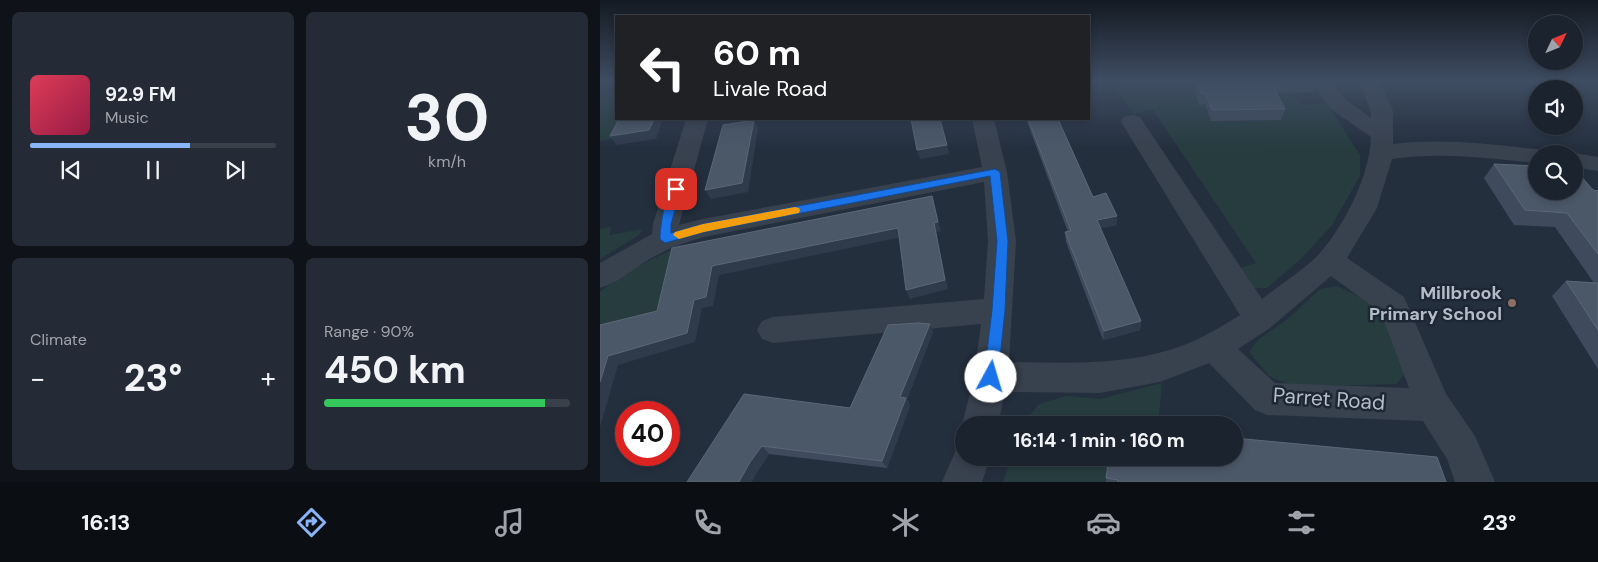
<!DOCTYPE html>
<html lang="en">
<head>
<meta charset="utf-8">
<style>
	body { margin:0; font-family:"DM Sans",sans-serif; background:#242b36; color:#f1f3f6; height:100vh; display:flex; flex-direction:column; font-size:19px; white-space:nowrap }
	* { box-sizing:border-box; margin:0 }
	p { font-size:16px; color:#a0a4aa }
	.icon { flex:none; width:28px; height:28px; fill:none; stroke:currentColor; stroke-width:2; stroke-linecap:round; stroke-linejoin:round }
	.map { position:relative; flex:1; overflow:hidden }
	.sheet { display:flex; flex-direction:column; gap:12px; padding:12px; background:#0f1319; width:600px }
	.sheet>* { flex:none }
	.top-card { position:absolute; left:15px; top:15px; width:475px; height:105px; border-radius:0px; box-shadow:0 2px 8px #0003,0 0 0 1px #39404a; background:#202124; color:#fff; overflow:hidden }
	.needle { width:32px; rotate:47deg }
	.buttons { position:absolute; left:928px; top:15px; display:grid; gap:10px }
	.buttons a { display:grid; place-items:center; width:55px; height:55px; border-radius:50%; background:#1b232e; box-shadow:0 2px 8px #0003,0 0 0 1px #39404a; font-size:25px }
	.speed { position:absolute; left:15px; top:401px; display:flex; gap:10px; font-size:25px; font-weight:700; text-align:center }
	.speed>* { display:grid; place-content:center; width:65px; height:65px; border-radius:50%; background:#1b232e; box-shadow:0 2px 8px #0003,0 0 0 1px #39404a; line-height:1 }
	.speed .limit { border:8px solid #d22; background:#fff; color:#111 }
	.pin { position:absolute; display:grid; place-items:center; width:42px; height:42px; color:#fff; margin:-21px; border-radius:10px; box-shadow:0 2px 8px #0006 }
	.me { position:absolute; width:55px; margin:-28px; rotate:6deg; stroke-linejoin:round; filter:drop-shadow(0 0 4px #0008) }
	.turn { display:flex; align-items:center; gap:18px; height:105px; padding:0 15px; font-size:22px }
	.turn .icon { width:65px; height:65px; stroke-width:2.5 }
	.turn b { display:block; font-size:35px; line-height:42px }
	.big { font-size:38px; font-weight:700; line-height:1.1 }
	.sheet .widget { flex:1; display:flex; flex-direction:column; justify-content:center; gap:8px; min-width:0; padding:0 18px; border-radius:8px; background:#242b36 }
	.sheet .dial { align-items:center; gap:0 }
	.dial b { font-size:65px; line-height:1 }
	.song { display:flex; align-items:center; gap:15px }
	.cover { width:60px; height:60px; border-radius:8px; background:linear-gradient(135deg,hsl(350 70% 55%),hsl(340 70% 35%)) }
	.played { height:5px; border-radius:2px; background:linear-gradient(90deg,#8ab4f8 65%,#39404a 65%) }
	.keys { display:flex; justify-content:space-around; direction:ltr }
	.heat { display:flex; justify-content:space-between; align-items:center; font-size:28px; direction:ltr }
	.charge { height:8px; border-radius:4px; background:linear-gradient(90deg,#34c759 90%,#39404a 0) }
	.sheet .tiles { flex:1; display:grid; gap:12px; grid-template-columns:repeat(2,1fr) }
	.trip { position:absolute; left:355px; top:416px; width:288px; height:50px; border-radius:25px; background:#1b232e; box-shadow:0 2px 8px #0003,0 0 0 1px #39404a; font-weight:700; line-height:50px; text-align:center }
	.dock { display:flex; height:80px; justify-content:space-around; align-items:center; background:#0b0e12; color:#a0a4aa }
	.dock .icon { width:35px; height:35px }
	.dock .on { color:#8ab4f8 }
	.dock b { font-size:22px; color:#f1f3f6 }
	main { display:flex; flex:1; min-height:0 }
	.map>svg:first-child { display:block }
</style>
</head>
<body>
<main>
<section class="sheet">
<div class="tiles">
<div class="widget">
<div class="song"><i class="cover"></i><div><b>92.9 FM</b><p>Music</p></div></div>
<div class="played"></div>
<div class="keys"><svg class="icon" aria-label="previous" viewBox="0 0 24 24"><path d="M18 5L8 12l10 7zM5 5v14"/></svg><svg class="icon" aria-label="pause" viewBox="0 0 24 24"><path d="M8 5v14M16 5v14"/></svg><svg class="icon" aria-label="next" viewBox="0 0 24 24"><path d="M6 5l10 7-10 7zM19 5v14"/></svg></div>
</div>
<div class="widget dial"><b>30</b><p>km/h</p></div>
<div class="widget"><p>Climate</p>
<div class="heat"><a>−</a><b class="big">23°</b><a>+</a></div>
</div>
<div class="widget"><p>Range · 90%</p><b class="big">450 km</b><div class="charge"></div></div>
</div>
</section>
<div class="map">
<svg width="998" height="482" viewBox="0 0 998 482">
	<rect width="100%" height="100%" fill="#242f3e"/>
	<g fill="#263c3f">
		<path d="M509,81H592L605,104L611,121L681,120L631,102L688,89L701,105L727,103L760,155V176L732,225L702,258L667,288H651L640,268L656,263L553,110L534,114Z"/>
		<path d="M16,91V119H44L18,138L0,141V94Z"/>
		<path d="M11,227L9,235L43,229L39,235L0,259V229Z"/>
		<path d="M82,245L65,317L0,332V292C25,272 53,258 82,245Z"/>
		<path d="M737,286L760,297L785,316L804,359V375L796,384L696,387L669,376L649,352L658,340L690,317L720,289Z"/>
		<path d="M562,383L558,425H422L439,404L467,396L500,399Z"/>
		<path d="M411,458H509L506,482H403Z"/>
	</g>
	<g fill="none" stroke-linecap="round" stroke-linejoin="round">
		<g fill="#38414e" fill-rule="evenodd">
			<path d="M710,81H730L746,100L771,118V111L759,81H779L793,111V144C841,138 889,144 936,149L944,151L946,154H936V163C888,158 840,152 792,159L777,208L747,258L804,297L846,394L875,436L895,482H855L847,459L823,421L667,415L655,410L609,363L560,382L500,393L405,392L398,425H364V429L362,425L374,377L381,324L173,343L162,339L157,330L162,321L173,317L384,299L388,241L384,182L104,237C87,242 71,247 57,255C37,265 21,282 0,288V263L52,234L53,224L86,119H108L79,225L103,219L382,167L372,119H394L407,172L416,241L409,362C473,363 545,367 604,336C616,330 628,322 640,315L521,122L524,117L532,115L540,117L662,299C678,286 708,267 720,253C745,224 770,175 771,137L731,109ZM731,276L781,313L809,388L675,383L638,349L670,328Z"/>
			<path d="M974,153L998,157V171L974,167V154H970Z"/>
			<path d="M364,442V458H390L382,482H342L358,445Z"/>
		</g>
	</g>
	<g fill="#3f4b5c">
		<path d="M592,81H716L713,92L676,93L685,109L681,120L611,121L605,104L599,105Z"/>
		<path d="M426,119H458L493,197L517,225L500,228L541,321L540,330L503,340L466,242L465,232H468Z"/>
		<path d="M894,164L993,190L998,191V369L952,296L966,281L994,283L955,227L914,225L884,178Z"/>
		<path d="M333,332L307,399L310,406L287,468L169,454L159,469L144,394L250,408Z"/>
		<path d="M506,478L846,482H506Z"/>
	</g>
	<g fill="#2f3b4b">
		<path d="M54,119H63L56,139L17,145L10,136Z"/>
		<path d="M154,120L158,129L148,192L111,199L105,190Z"/>
		<path d="M347,145L349,154L320,159L317,150Z"/>
		<path d="M332,196L341,231L336,232L348,289L310,299L306,290L334,223Z"/>
		<path d="M517,216V225L497,229V220Z"/>
		<path d="M298,228L302,237L119,275L113,306L102,308L95,342L18,365L0,427V382L8,356L94,300L112,266Z"/>
		<path d="M541,321L540,330L503,340L504,331Z"/>
		<path d="M330,324L333,332L307,399L310,406L287,468L282,461L300,397Z"/>
		<path d="M162,446L169,454L159,469L152,482H139L150,462Z"/>
	</g>
	<g fill="#4b5868" stroke="#5c6777">
		<path d="M597,81H717L671,82L685,109L612,110L606,94H601Z"/>
		<path d="M19,119H54L49,130L10,136Z"/>
		<path d="M311,119H340L347,145L317,150Z"/>
		<path d="M428,119H458L493,197L506,193L517,216L497,220L541,321L504,331L465,232L471,231Z"/>
		<path d="M154,120L142,183L105,190L123,125Z"/>
		<path d="M894,164L936,166V191H974V168L993,190L998,191V254L967,213L925,210Z"/>
		<path d="M332,196L338,222L334,223L345,280L306,290L298,228L112,266L106,297L94,300L87,333L8,356L0,382V325L57,311L72,248Z"/>
		<path d="M966,281L998,283V330Z"/>
		<path d="M318,323L330,324L300,397L306,398L282,461L162,446L150,462L139,482H87L144,394L250,408L288,325Z"/>
		<path d="M634,438L837,457L846,482H518V480L506,478L509,458H634Z"/>
	</g>
	<linearGradient id="sky" x2="0" y2="1"><stop stop-color="#141a22"/><stop offset="0.55" stop-color="#3f4d63"/><stop offset="1" stop-color="#3f4d63" stop-opacity="0"/></linearGradient>
	<rect width="998" height="148" fill="url(#sky)"/>
	<path fill="#1a73e8" stroke="#114b97" d="M395,169L400,172L408,241L405,310L398,377L396,381L391,383L386,381L384,377L392,310L397,241L390,176L104,232L65,243L60,239C60,228 65,189 76,186L81,189L71,224V233L103,224Z"/>
	<path fill="#f59e0b" d="M195,207L199,208L200,210L199,213L104,232L79,239L73,235L75,232L103,224Z"/>
	<circle fill="#8d6e63" stroke="#1d2633" stroke-width="2" cx="912" cy="303" r="5"/>
	<g text-anchor="middle" stroke-width="5" stroke-linejoin="round" paint-order="stroke">
		<g font-size="18" font-weight="bold" fill="#b4bcc9" stroke="#1d2633" text-anchor="end">
			<text x="902" y="299">Millbrook<tspan x="902" dy="21">Primary School</tspan></text>
		</g>
		<g font-size="21" fill="#b4bcc9" stroke="#1d2633">
			<text transform="translate(729 399) rotate(4)" y="7">Parret Road</text>
		</g>
	</g>
</svg>
<div class="buttons">
<a><svg class="needle" viewBox="-14 -14 28 28"><path d="M0-13l5 13h-10z" fill="#e53935"/><path d="M0 13l5-13h-10z" fill="#a0a4aa"/></svg></a>
<a><svg class="icon" aria-label="sound" viewBox="0 0 24 24"><path d="M4 9h4l5-4v14l-5-4H4zM17 9q2 3 0 6"/></svg></a>
<a><svg class="icon" aria-label="search" viewBox="0 0 24 24"><circle cx="10" cy="10" r="6"/><path d="M15 15l6 6"/></svg></a>
</div>
<div class="speed"><div class="limit">40</div></div>
<div class="pin" style="left:76px;top:189px;background:#d93025"><svg class="icon" aria-label="arrive" viewBox="0 0 24 24"><path d="M6 21V4h12l-3 4 3 4H6"/></svg></div>
<svg class="me" style="left:391px;top:377px" viewBox="-20 -20 40 40"><circle r="19" fill="#fff"/><path d="M0-13L10 11 0 6-10 11z" fill="#1a73e8"/></svg>
<div class="trip">16:14 · 1 min · 160 m</div>
<div class="top-card">
<div class="turn"><svg class="icon" aria-label="left" viewBox="0 0 24 24"><path d="M17 20v-9H6M10 6l-5 5 5 5"/></svg><div><b>60 m</b>Livale Road</div></div>
</div>
</div>
</main>
<nav class="dock">
<b>16:13</b>
<svg class="icon on" aria-label="directions" viewBox="0 0 24 24"><path d="M12 3l9 9-9 9-9-9zM9 14v-3h6M13 9l2 2-2 2"/></svg>
<svg class="icon" aria-label="music" viewBox="0 0 24 24"><path d="M9 18V5l10-2v13"/><circle cx="6" cy="18" r="3"/><circle cx="16" cy="16" r="3"/></svg>
<svg class="icon" aria-label="phone" viewBox="0 0 24 24"><path d="M5 4h4l2 5-3 2q2 4 5 5l2-3 5 2v4C11 20 4 13 5 4z"/></svg>
<svg class="icon" aria-label="climate" viewBox="0 0 24 24"><path d="M12 3v18M4 7l16 10M4 17L20 7"/></svg>
<svg class="icon" aria-label="car" viewBox="0 0 24 24"><path d="M5 17H2v-5l4-1 3-4h7l3 4 3 1v5h-3M9 17h6M6 11h13"/><circle cx="7" cy="17" r="2"/><circle cx="17" cy="17" r="2"/></svg>
<svg class="icon" aria-label="filters" viewBox="0 0 24 24"><path d="M4 7h16M4 17h16"/><circle cx="9" cy="7" r="2"/><circle cx="15" cy="17" r="2"/></svg>
<b>23°</b>
</nav>
</body>
</html>
